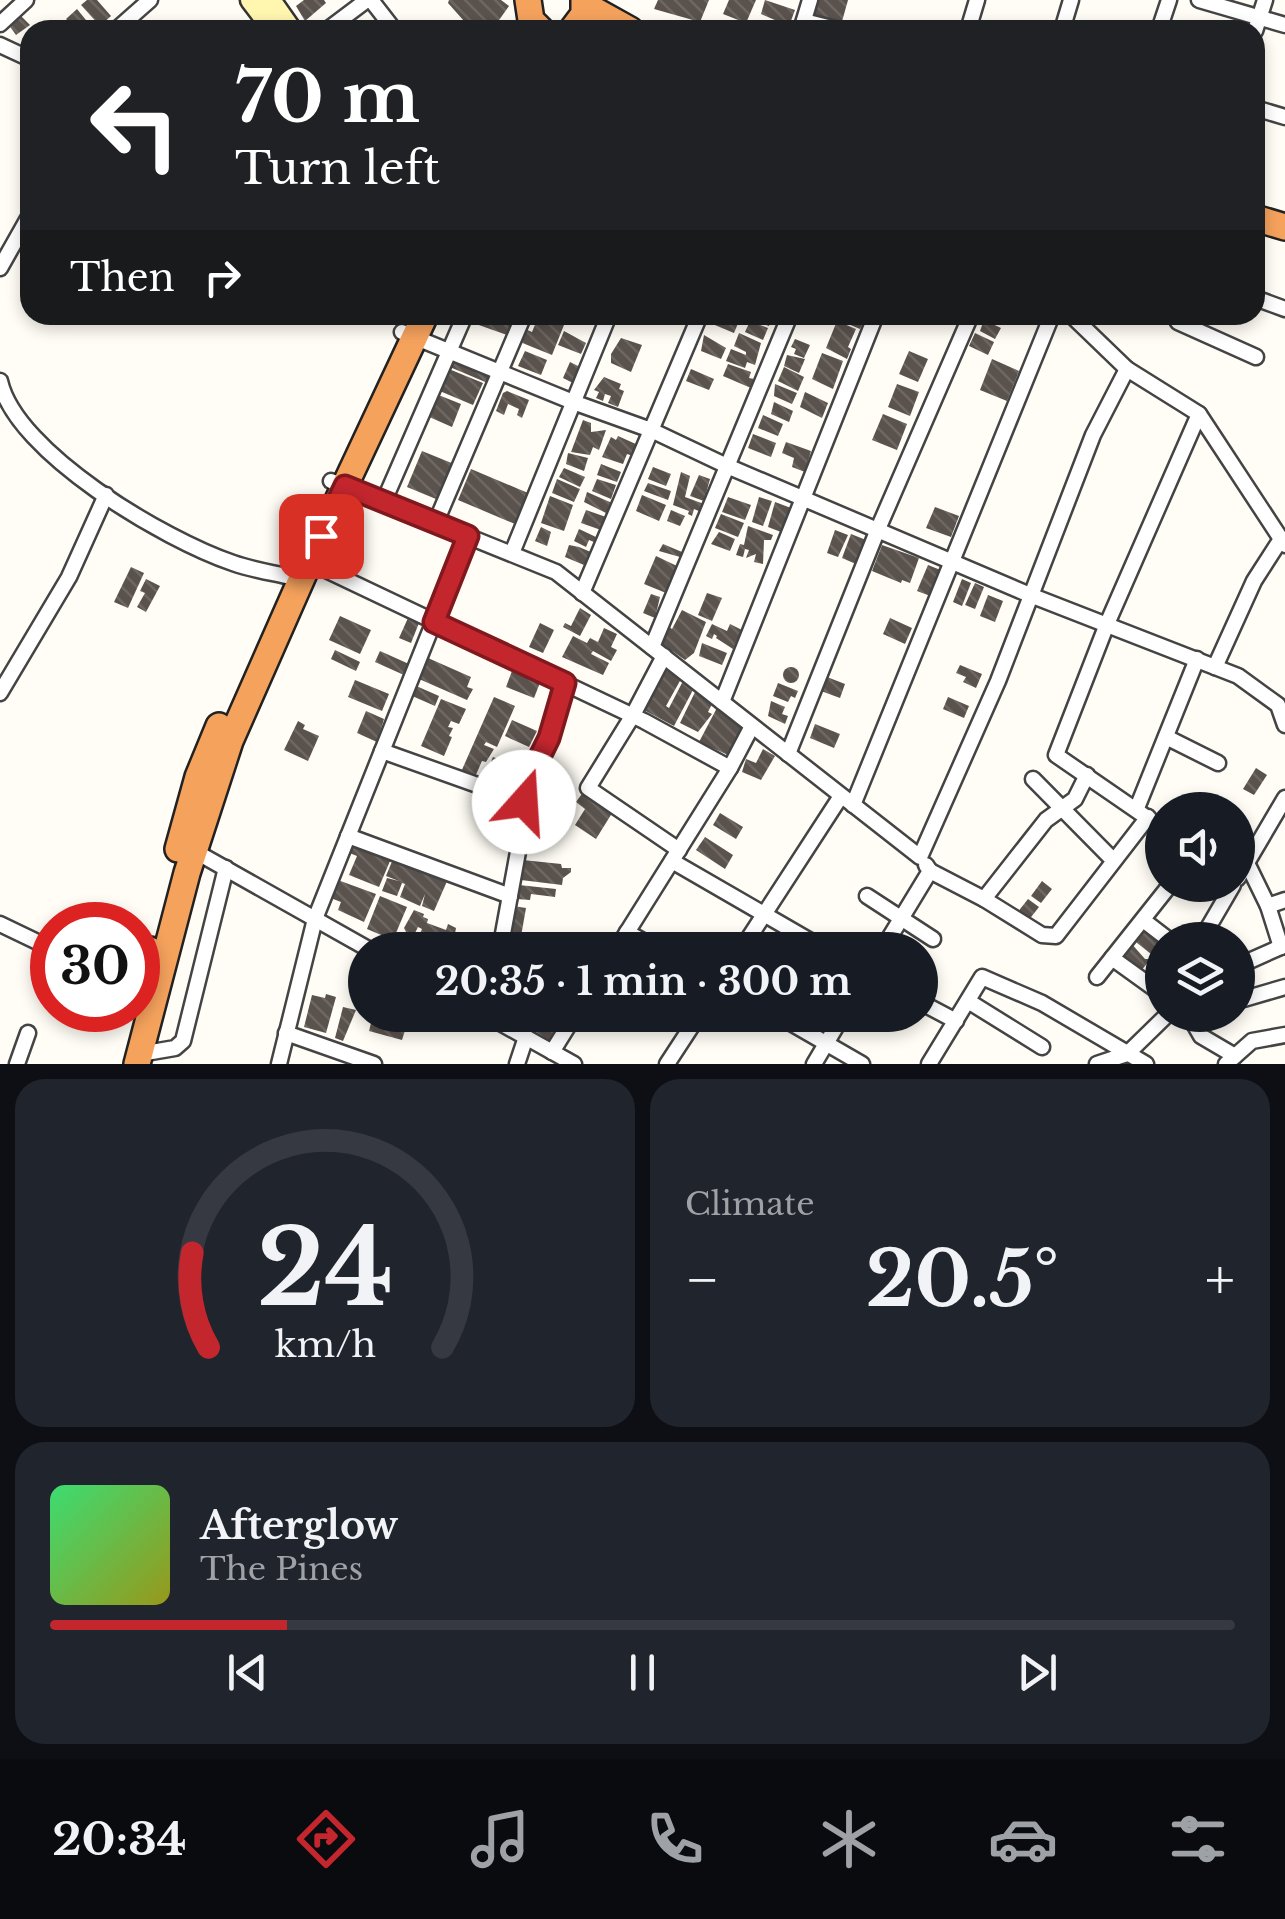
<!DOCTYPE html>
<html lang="en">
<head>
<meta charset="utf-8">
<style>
	body { margin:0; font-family:"Libre Baskerville",serif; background:#20242c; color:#f1f3f6; height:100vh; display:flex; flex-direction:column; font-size:38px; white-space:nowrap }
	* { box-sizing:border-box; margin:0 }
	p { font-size:32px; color:#9ea1a6 }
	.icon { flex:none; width:55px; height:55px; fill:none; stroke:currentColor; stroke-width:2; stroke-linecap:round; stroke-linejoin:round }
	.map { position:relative; height:1064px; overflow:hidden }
	.panel { display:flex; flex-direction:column; gap:15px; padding:15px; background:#0d0f14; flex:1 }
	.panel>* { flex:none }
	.hud { position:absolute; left:20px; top:20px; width:1245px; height:305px; border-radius:30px; box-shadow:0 5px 15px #0003; background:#202124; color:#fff; overflow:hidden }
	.buttons { position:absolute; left:1145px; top:792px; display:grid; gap:20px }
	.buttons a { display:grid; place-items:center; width:110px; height:110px; border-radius:50%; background:#171b24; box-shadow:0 5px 15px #0003; font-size:50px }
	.speed { position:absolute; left:30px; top:902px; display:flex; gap:20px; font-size:50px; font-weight:700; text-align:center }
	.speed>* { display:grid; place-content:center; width:130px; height:130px; border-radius:50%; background:#171b24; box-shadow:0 5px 15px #0003; line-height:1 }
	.speed .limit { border:15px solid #d22; background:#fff; color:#111 }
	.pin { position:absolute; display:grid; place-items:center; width:85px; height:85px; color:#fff; margin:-42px; border-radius:20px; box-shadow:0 5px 15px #0006 }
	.me { position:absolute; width:110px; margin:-55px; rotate:19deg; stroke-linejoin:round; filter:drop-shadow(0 0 8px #0008) }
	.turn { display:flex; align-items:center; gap:35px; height:210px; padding:0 50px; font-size:45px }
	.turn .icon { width:130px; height:130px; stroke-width:2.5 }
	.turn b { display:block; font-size:70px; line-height:85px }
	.then { display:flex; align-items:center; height:95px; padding:0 50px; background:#0003; gap:20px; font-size:38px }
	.big { font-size:75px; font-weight:700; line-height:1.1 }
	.panel .widget { flex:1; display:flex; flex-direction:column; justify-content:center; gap:15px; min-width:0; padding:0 35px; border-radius:30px; background:#20242c }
	.panel .dial { align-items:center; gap:0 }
	.dial svg { height:260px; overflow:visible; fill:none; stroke:#363941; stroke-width:7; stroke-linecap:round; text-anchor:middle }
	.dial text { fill:#f1f3f6; stroke:none }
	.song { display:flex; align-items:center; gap:30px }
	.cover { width:120px; height:120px; border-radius:15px; background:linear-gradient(135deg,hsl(140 70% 55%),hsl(60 70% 35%)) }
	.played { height:10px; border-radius:5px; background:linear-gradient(90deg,#c4262e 20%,#363941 20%) }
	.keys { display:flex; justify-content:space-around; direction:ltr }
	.heat { display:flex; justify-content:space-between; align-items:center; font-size:55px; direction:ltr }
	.panel .tiles { flex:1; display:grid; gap:15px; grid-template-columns:1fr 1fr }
	.widget:last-child { grid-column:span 2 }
	.trip { position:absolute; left:348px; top:932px; width:590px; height:100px; border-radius:50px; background:#171b24; box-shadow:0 5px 15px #0003; font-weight:700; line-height:100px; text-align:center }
	.dock { display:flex; height:160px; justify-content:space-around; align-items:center; background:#090b0e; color:#9ea1a6 }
	.dock .icon { width:70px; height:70px }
	.dock .current { color:#c4262e }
	.dock b { font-size:45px; color:#f1f3f6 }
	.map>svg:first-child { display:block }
</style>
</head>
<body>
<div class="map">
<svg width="1285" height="1064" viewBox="0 0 1285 1064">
	<defs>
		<pattern id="building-back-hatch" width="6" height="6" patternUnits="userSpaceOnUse" patternTransform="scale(2.5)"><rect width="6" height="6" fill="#5a524d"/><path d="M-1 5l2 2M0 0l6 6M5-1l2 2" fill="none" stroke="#6d6662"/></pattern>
	</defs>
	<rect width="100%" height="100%" fill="#fffdf5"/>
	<g fill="url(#building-back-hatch)">
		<path d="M87,0H97L111,16L100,26L81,5Z"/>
		<path d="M304,0H324L326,3L305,21L296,6Z"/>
		<path d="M449,0H501L509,6L492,30H472L448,3Z"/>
		<path d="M658,0H709L700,22L654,9Z"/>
		<path d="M729,0H756L746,23L723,14Z"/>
		<path d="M765,0L795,10L789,26L761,14Z"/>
		<path d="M818,0H848L841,25L813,17Z"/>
		<path d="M77,9L90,25L94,30H76L66,19Z"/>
		<path d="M17,12L30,25L16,35L6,21Z"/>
		<path d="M480,315H510L514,320L507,335L476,324Z"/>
		<path d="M539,315H568L552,355L520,342L525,329L532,332Z"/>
		<path d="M713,315H726L739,321L734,333L710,323Z"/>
		<path d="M739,315H773L769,326Z"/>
		<path d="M801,315H831L827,325Z"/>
		<path d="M844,315H867L860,329L841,321Z"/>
		<path d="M984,320L1001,328L995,339L980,331Z"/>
		<path d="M750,321L768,328L763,340L745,332Z"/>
		<path d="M837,321L856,329L848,347L851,349L847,359L826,348Z"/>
		<path d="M564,331L586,343L581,354L558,345Z"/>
		<path d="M739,333L761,343L755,365L747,362L745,368L726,361L731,349L746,355V352L734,346Z"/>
		<path d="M975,333L994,342L988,355L969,346Z"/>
		<path d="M704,335L726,348L721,359L701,351Z"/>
		<path d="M621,338L642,345L631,372L611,363V354Z"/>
		<path d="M795,339L810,345L804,358L794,354L796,349L791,347Z"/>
		<path d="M525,351L547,360L541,375L518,366Z"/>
		<path d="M909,351L928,359L918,382L899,374Z"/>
		<path d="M822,353L843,361L833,389L812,379Z"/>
		<path d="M787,355L805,359L799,373L784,366Z"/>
		<path d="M448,358L493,376L490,384L445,365Z"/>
		<path d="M992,359L1019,371L1007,401L980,390Z"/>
		<path d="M570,362L580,367L573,383L563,378Z"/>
		<path d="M728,364L751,372L749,378L754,379L751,388L723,376Z"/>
		<path d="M444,367L483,383L473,405L435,389Z"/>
		<path d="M784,367L804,377L798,391L778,381Z"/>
		<path d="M691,369L714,379L709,390L686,381Z"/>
		<path d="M604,377L621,384L619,389L624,391L618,407L608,403L611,396L605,394L603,401L596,398L599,392L594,390Z"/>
		<path d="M775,384L797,393L792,404L774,396Z"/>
		<path d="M897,384L919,392L910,416L888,407Z"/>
		<path d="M507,391L529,400L522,418L517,415L519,409L508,404L504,415L496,411L503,393Z"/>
		<path d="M805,392L828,403L822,418L800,407Z"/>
		<path d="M436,394L461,404L452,427L427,416Z"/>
		<path d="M774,402L793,411L789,422L771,414Z"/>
		<path d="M883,414L907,424L897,450L872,440Z"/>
		<path d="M763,415L783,424L778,436L758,428Z"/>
		<path d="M583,420L591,423V432L606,430L599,450L593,447L590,455L571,452Z"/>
		<path d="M753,434L776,443L771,457L748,448Z"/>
		<path d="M618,436L638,445L633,456L627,454L623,464L602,457L611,437L616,440Z"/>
		<path d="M786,442L811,451L805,472L792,467L794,458L782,453Z"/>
		<path d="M422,451L454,464L441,495L436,499L407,487Z"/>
		<path d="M568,453L588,458L584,471L566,464Z"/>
		<path d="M601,464L621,472L617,482L597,475Z"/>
		<path d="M653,467L671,474L666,486L648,479Z"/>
		<path d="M564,468L585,477L580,487L559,477Z"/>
		<path d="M471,469L528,493L515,524L458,500Z"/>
		<path d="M681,472L690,476L685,497L704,504L701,512L694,509L692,516L688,514L689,511L673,505Z"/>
		<path d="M699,475L710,479L704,501L690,496Z"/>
		<path d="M557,479L580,489L574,502L552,493Z"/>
		<path d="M597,479L616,485L611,499L592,491Z"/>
		<path d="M648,483L671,491L668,500L644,491Z"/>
		<path d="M587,492L612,503L608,514L584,502Z"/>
		<path d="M642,495L666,505L659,521L636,511Z"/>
		<path d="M550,496L573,505L564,531L541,523Z"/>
		<path d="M728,497L751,505L745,520L722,512Z"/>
		<path d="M759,497L772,501L763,526L752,522Z"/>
		<path d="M775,502L791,508L781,532L768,527Z"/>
		<path d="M935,507L959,516L951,537L926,528Z"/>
		<path d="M586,510L606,517L601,530L581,523Z"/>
		<path d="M671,510L685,516L680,526L667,521Z"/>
		<path d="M721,514L744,523L738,537L715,528Z"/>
		<path d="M748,526L773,535L771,540H764L763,564L754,562L756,554L746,558L749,550L745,549L743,557L736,555L740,544L744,545Z"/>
		<path d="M541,527L551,532L547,546L535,541Z"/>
		<path d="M579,529L596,537L594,542L589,540L586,547L574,541Z"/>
		<path d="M835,530L848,535L838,557L827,553Z"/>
		<path d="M719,532L735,539L730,551L711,544Z"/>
		<path d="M851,534L866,540L856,564L842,558Z"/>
		<path d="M663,544L682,552L680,557L659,551Z"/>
		<path d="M569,545L579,547L593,553L584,565L565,557Z"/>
		<path d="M882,545L919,558L910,583L902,580L901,583L872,571Z"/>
		<path d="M656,556L677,566L666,593L644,584Z"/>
		<path d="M928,565L943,571L933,597L917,591Z"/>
		<path d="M131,567L144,573L128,608L114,602Z"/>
		<path d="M146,579L160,586L146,612L137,607L145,593L140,591Z"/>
		<path d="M962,579L971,583L962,606L953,602Z"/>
		<path d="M975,583L984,587L975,609L965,605Z"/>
		<path d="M707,593L722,598L712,621L698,615Z"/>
		<path d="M651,594L660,597L655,618L643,613Z"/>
		<path d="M988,595L1003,601L995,622L980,616Z"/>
		<path d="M580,608L591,615L580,636L563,627L565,623L571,626Z"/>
		<path d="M682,610L706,622L694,653L685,660L661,643L668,626L672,629Z"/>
		<path d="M340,616L371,630L360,654L329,640Z"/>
		<path d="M408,618L419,623L411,643L399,638Z"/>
		<path d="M890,618L912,628L905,644L883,634Z"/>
		<path d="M540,623L554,630L543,653L529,647Z"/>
		<path d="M712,624L727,631L730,624L742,630L733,649L716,638L717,636L714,634L712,639L706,636Z"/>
		<path d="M604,628L617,634L611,647L617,650L611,661L593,651L591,654L609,663L603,675L562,657L573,636L587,643L590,638L598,642Z"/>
		<path d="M702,643L727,653L722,665L699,656Z"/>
		<path d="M335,650L360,662L356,671L331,659Z"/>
		<path d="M380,651L409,664L404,675L375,662Z"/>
		<path d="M428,658L471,677L467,687L473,689L467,700L419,679Z"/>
		<path d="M515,663L543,675L534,698L506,687Z"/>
		<path d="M960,665L982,674L976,688L963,682L966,677L956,673Z"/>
		<circle cx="791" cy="675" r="8"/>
		<path d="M662,668L681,679L666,706L669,708L683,681L694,688L674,726L640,708Z"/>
		<path d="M827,677L845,684L840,698L821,691Z"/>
		<path d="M355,680L389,694L382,711L348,697Z"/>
		<path d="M778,683L798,691L795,698L791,696L788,702L773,696Z"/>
		<path d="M414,685L439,696L435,706L410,695Z"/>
		<path d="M697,688L714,700L708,712L712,714L698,732L680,723Z"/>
		<path d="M494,697L515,706L497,747L486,742L484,745L494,749L486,762L482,761L475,777L461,772Z"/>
		<path d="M948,697L969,706L964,718L943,709Z"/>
		<path d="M441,699L466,709L459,724L451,721L448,727L453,728L449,736L452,737L444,756L421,746Z"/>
		<path d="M771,701L785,707L782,714L788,716L785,724L768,716Z"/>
		<path d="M719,704L744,724L728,755L699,742Z"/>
		<path d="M366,711L384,719L377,742L357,733Z"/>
		<path d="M512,720L537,731L529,747L505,736Z"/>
		<path d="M298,721L305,725L303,729L319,736L308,761L284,750Z"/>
		<path d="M815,724L840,734L834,748L810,738Z"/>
		<path d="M763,749L775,756L761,780L742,772L746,759L756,763Z"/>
		<path d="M493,757L527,771L515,797L482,782Z"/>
		<path d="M1256,768L1267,775L1254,795L1243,789Z"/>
		<path d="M584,791L614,810L596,839L575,825L585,809L576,802Z"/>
		<path d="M720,813L743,827L736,839L713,825Z"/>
		<path d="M705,837L733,855L725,869L696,850Z"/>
		<path d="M352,839L393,854L379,887L349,875L357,856L347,852Z"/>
		<path d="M393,859L448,879L434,911L422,906L425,894L420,906L400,897L405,884L402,883L397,896L382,891L387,878L399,881L386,876Z"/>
		<path d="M523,860L561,864L562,868H571V872L563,878L562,885L521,880Z"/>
		<path d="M335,879L376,894L364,922L338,910L341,902L328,897Z"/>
		<path d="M1042,881L1052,889L1041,903L1031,896Z"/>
		<path d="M519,885L556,889L555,897L531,894L530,900L517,899Z"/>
		<path d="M380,896L407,907L393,940L367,929Z"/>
		<path d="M1028,899L1039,907L1028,921L1017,913Z"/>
		<path d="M513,906L526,908L520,942L507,939Z"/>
		<path d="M414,910L424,914L423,917L428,919L427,923L446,930L448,924L456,928L452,950H438L443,937L439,936L433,950L417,940L422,929L418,927L413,937L406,932L404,928Z"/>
		<path d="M1141,928L1159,942L1151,954L1132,939Z"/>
		<path d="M458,934L473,940L476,944L472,950H455Z"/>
		<path d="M1130,942L1145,959H1151L1139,973L1119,956Z"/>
		<path d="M326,994L336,997L326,1033L304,1027L312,995L325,998Z"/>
		<path d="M343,1007L356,1010L343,1041L335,1038Z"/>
		<path d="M373,1015L407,1024L402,1040L369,1031Z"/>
		<path d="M508,1015H536L533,1029Z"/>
		<path d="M538,1015H570L554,1043L536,1032Z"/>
	</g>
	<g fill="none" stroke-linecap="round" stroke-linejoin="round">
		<defs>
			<g id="street">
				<path d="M371,0L392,27L390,30"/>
				<path d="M1199,0L1285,25"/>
				<path d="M804,21L840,30"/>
				<path d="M0,24L26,0"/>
				<path d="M116,30L150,0"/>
				<path d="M327,30L367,0"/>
				<path d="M801,30L810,0"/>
				<path d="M968,30L977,0"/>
				<path d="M1062,30L1071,0"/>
				<path d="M1159,30L1169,0"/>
				<path d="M1255,31L1265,0"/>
				<path d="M0,45L30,59"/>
				<path d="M1255,108L1285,117"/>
				<path d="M0,268L30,215"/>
				<path d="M1255,298L1285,309"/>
				<path d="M1174,315L1178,322L1256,357"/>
				<path d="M402,332L573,402L651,430L727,466L1030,595L1238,676L1278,705L1285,725"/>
				<path d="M1127,369L1199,414L1107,624L1056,755L1162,828"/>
				<path d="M0,381C16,453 165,540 233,563C250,569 268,572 286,576"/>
				<path d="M1199,414L1285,545"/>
				<path d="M331,481L556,572L920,857L998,681L1093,435L1127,369L1071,315"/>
				<path d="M384,501L465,315"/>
				<path d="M436,522L524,315"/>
				<path d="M512,553L609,315"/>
				<path d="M309,562L644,721L730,768L752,726"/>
				<path d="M582,593L700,315"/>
				<path d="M652,647L790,315"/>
				<path d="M664,656L633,715L588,788L679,850"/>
				<path d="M1215,667L1254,581L1281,539"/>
				<path d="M0,693L69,577L106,495"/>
				<path d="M722,702L876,315"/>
				<path d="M1166,737L1218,763"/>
				<path d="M382,751L525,802"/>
				<path d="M788,754L878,529L971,315"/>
				<path d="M1033,779L1113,860"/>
				<path d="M853,805L1052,315"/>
				<path d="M1137,808L1197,659"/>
				<path d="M348,836L510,896"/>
				<path d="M189,848L370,950"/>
				<path d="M672,861L826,950"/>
				<path d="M1247,863L1268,906L1281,947"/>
				<path d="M930,871L984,899L1046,820L1075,799L1087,775"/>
				<path d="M1238,878L1285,798"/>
				<path d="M867,896L933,939"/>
				<path d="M984,899L1042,935L1056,936L1148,817"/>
				<path d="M1268,906L1285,900"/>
				<path d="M1143,920L1169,940"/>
				<path d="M0,924L52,949"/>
				<path d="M627,932L659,950"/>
				<path d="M1201,940L1233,885"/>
				<path d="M500,950L520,841L526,785L549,737L565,683"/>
				<path d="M616,950L730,768"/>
				<path d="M741,950L841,796"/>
				<path d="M882,950L930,871L926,865"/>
				<path d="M1112,958L1162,994"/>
				<path d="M1238,966L1285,945"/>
				<path d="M1097,977L1170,885"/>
				<path d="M1244,999L1285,987"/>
				<path d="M968,1001L1042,1047"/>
				<path d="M920,1002L956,1021"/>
				<path d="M486,1015L574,1064"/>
				<path d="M777,1015L862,1064"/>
				<path d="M1189,1015L1201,1036L1235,1056"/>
				<path d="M286,1033L374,1064"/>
				<path d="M552,1052L575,1015"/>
				<path d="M140,1054L175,1048L183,1041L226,868"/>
				<path d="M17,1064L28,1033"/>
				<path d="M279,1064L315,919L468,536"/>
				<path d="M517,1064L526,1037"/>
				<path d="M667,1064L699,1015"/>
				<path d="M814,1064L843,1015"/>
				<path d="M929,1064L982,977L1042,1003L1146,1064"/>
				<path d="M1097,1064L1127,1054L1167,1015"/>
				<path d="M1226,1064L1252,1041L1285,1035"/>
			</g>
			<g id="secondary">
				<path d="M251,0L274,30"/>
				<path d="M270,0L291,30"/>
			</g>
			<g id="highway">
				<path d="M528,0L531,20L541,30"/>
				<path d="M585,5L630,30"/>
				<path d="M572,30L584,14V0"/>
				<path d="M1255,218L1285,227"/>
				<path d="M178,849L198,777L219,726"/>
				<path d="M138,993L150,950"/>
				<path d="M137,1064L187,873L230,741L309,562L425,315"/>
			</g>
		</defs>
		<use href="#street" stroke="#444" stroke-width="19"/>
		<use href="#secondary" stroke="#333" stroke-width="25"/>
		<use href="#highway" stroke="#222" stroke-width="30"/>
		<use href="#street" stroke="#fff" stroke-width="14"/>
		<use href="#secondary" stroke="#fff6b0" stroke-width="20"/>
		<use href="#highway" stroke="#f5a25d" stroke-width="25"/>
	</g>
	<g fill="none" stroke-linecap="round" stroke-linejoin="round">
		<defs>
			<path id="route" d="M321,536L345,486L468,536L434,622L565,683L549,738L526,785L524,802"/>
		</defs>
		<use href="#route" stroke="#7f191e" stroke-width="25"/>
		<use href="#route" stroke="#c4262e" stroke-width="18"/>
	</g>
</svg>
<div class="buttons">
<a><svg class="icon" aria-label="sound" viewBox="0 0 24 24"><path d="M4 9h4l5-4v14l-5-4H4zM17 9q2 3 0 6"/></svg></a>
<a><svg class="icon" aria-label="layers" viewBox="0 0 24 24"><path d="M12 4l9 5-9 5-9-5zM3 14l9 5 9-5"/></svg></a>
</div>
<div class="speed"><div class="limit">30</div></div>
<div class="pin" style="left:321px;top:536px;background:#d93025"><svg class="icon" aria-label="arrive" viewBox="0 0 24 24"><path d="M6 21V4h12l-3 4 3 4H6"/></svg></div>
<svg class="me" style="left:524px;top:802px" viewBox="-20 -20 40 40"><circle r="19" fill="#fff"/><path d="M0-13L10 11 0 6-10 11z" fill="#c4262e"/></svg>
<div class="trip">20:35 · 1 min · 300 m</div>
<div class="hud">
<div class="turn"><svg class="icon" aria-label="left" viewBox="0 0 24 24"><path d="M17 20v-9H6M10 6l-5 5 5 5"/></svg><div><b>70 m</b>Turn left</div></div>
<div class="then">Then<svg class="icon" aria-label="right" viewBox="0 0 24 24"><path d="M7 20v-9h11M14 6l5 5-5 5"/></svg></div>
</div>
</div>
<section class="panel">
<div class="tiles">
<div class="widget dial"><svg viewBox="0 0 100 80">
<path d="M14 69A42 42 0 1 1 86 69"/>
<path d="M14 69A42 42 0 0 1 9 40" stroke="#c4262e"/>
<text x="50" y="56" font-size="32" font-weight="700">24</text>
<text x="50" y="72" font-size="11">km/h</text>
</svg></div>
<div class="widget"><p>Climate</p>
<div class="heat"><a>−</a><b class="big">20.5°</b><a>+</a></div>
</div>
<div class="widget">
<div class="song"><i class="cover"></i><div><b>Afterglow</b><p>The Pines</p></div></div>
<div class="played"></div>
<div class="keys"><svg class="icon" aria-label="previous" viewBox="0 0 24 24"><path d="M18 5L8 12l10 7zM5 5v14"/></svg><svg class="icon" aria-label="pause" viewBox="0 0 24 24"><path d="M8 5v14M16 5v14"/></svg><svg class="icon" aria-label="next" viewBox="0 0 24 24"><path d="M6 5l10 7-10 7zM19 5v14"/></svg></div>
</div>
</div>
</section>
<nav class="dock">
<b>20:34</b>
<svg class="icon current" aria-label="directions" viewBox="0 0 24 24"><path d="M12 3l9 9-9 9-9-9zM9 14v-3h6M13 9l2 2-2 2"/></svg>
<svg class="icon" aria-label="music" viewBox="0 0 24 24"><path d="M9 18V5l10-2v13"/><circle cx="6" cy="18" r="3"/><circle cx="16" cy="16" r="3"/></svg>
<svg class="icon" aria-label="phone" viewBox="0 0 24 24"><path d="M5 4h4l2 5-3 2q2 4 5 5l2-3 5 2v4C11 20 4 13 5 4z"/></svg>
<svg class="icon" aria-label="climate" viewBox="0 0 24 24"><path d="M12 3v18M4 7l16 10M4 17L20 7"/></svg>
<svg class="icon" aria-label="car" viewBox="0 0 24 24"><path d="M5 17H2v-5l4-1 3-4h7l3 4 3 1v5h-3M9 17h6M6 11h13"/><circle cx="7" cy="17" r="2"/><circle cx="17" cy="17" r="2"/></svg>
<svg class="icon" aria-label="filters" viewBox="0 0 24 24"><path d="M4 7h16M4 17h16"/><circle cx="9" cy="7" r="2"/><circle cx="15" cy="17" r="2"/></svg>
</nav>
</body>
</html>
